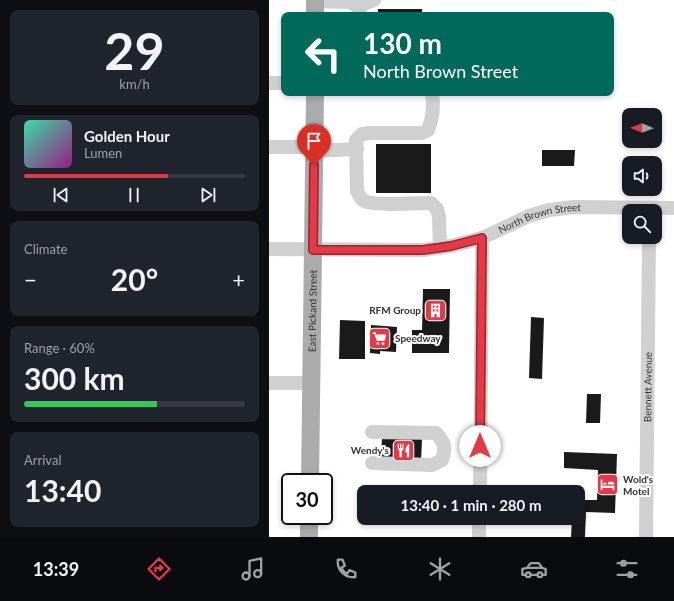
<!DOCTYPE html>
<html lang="en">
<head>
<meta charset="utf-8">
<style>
	body { margin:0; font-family:Lato,sans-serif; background:#20242c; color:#f1f3f6; height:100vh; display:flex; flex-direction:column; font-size:15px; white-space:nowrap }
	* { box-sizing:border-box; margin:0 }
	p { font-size:13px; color:#9ea1a6 }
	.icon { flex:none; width:22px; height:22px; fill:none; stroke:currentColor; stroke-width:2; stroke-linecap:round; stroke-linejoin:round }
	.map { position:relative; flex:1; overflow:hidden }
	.drawer { display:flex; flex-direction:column; gap:10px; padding:10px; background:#0d0f14; width:269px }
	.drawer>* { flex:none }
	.top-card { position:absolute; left:12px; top:12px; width:333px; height:84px; border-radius:8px; box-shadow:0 2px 6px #0003; background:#00695c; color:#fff; overflow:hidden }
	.needle { width:26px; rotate:271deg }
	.controls { position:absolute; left:353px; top:108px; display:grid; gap:8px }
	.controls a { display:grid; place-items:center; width:40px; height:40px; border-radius:8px; background:#171b24; box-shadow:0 2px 6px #0003; font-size:20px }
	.speed { position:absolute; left:12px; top:473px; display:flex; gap:8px; font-size:20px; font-weight:700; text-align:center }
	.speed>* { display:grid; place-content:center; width:52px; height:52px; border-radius:50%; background:#171b24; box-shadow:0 2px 6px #0003; line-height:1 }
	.speed .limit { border:2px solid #111; border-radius:6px; background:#fff; color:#111 }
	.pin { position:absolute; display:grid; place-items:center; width:34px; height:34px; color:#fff; margin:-41px -17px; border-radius:50% 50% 50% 0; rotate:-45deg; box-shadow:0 0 4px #0007 }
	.pin .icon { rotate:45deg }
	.me { position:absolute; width:44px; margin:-22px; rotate:0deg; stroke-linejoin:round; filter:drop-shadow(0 0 3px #0008) }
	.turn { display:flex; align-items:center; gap:14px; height:84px; padding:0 16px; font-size:18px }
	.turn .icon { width:52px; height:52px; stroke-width:2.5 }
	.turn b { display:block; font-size:28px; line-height:34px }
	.big { font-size:30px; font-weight:700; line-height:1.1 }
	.drawer .widget { flex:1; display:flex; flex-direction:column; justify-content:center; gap:6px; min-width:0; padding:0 14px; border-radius:8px; background:#20242c }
	.drawer .dial { align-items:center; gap:0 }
	.dial b { font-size:52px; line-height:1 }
	.song { display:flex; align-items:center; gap:12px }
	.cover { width:48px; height:48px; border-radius:6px; background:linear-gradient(135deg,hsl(160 70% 55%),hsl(310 70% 35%)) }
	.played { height:4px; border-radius:2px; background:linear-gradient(90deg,#e63946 65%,#363941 65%) }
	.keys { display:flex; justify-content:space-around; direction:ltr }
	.heat { display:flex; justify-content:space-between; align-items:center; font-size:22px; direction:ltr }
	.charge { height:6px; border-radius:3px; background:linear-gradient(90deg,#34c759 60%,#363941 0) }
	.trip { position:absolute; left:88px; top:485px; width:228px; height:40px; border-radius:8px; background:#171b24; box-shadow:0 2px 6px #0003; font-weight:700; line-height:40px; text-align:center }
	.tabs { display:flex; height:64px; justify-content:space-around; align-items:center; background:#090b0e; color:#9ea1a6 }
	.tabs .icon { width:28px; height:28px }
	.tabs .selected { color:#e63946 }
	.tabs b { font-size:18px; color:#f1f3f6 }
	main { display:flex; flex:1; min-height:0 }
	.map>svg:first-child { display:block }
</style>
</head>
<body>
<main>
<section class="drawer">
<div class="widget dial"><b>29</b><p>km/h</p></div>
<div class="widget">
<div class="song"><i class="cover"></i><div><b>Golden Hour</b><p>Lumen</p></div></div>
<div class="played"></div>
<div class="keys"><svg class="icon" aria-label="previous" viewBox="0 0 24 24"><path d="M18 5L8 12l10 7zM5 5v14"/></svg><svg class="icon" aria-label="pause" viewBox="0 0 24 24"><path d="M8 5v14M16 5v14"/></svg><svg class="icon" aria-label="next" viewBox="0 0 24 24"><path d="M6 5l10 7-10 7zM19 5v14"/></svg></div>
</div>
<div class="widget"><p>Climate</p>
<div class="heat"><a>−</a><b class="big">20°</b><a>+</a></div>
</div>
<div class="widget"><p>Range · 60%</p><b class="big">300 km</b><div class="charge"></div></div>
<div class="widget"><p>Arrival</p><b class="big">13:40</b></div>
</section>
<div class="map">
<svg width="405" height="537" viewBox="0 0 405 537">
	<rect width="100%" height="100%" fill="#fff"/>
	<g fill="#1a1a1a">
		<rect x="109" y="9" width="44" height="6"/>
		<rect x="107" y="144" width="55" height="49"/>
		<path d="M273,150H306L305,166H273Z"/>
		<path d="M154,289H181L180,353H143V330H153Z"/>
		<path d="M262,317L275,318L273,379L260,378Z"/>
		<path d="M71,320L96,321V359H70Z"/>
		<path d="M102,325L128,327L127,352L111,351V354L101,353Z"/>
		<path d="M318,394H332L331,423H317Z"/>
		<path d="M113,437L153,439L152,461L112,460Z"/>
		<path d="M295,452L348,454L346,513L317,512L316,537H302L303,518H309V500H328L329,470L295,468Z"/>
	</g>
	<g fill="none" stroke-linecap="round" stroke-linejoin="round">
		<g stroke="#d0d0d0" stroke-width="14">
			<path d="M46,1L81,2L89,6L91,15"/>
			<path d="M89,6L105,0"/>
			<path d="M0,83H15"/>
			<path d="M163,93C165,106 164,118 159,130L153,133H100L93,134L87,140L88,191C90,195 91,198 95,201C106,206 147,203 162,203L168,209L170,217L171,248"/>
			<path d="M0,147H45"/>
			<path d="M45,151L88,149"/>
			<path id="s1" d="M0,249L154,250L182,246L213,238L260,216L280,210L305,207L405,208"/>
			<path d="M0,383H42"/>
			<path d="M103,463L163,465L173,460C177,447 176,443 167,433L103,432"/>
			<path d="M211,492L213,238"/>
			<path d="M210,537V518"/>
			<path id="s2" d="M377,537L380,237"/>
		</g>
		<g stroke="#ababab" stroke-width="18">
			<path d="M46,15V0"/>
			<path id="s3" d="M41,482L46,93"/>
			<path d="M40,537V516"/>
		</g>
	</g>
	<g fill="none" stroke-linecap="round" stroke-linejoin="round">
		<defs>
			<path id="route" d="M45,165L44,250H154L182,246L213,238L211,446"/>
		</defs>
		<use href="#route" stroke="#96252e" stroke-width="10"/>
		<use href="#route" stroke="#e63946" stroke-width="7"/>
	</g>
	<defs>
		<symbol id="building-square" viewBox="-11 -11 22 22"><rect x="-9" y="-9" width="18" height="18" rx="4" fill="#e63946" stroke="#fff"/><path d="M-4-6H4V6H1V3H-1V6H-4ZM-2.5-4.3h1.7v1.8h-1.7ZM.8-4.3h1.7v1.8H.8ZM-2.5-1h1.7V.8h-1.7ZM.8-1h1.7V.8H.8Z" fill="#fff"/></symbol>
		<symbol id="supermarket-square" viewBox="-11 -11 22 22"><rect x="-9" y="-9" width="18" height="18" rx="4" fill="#e63946" stroke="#fff"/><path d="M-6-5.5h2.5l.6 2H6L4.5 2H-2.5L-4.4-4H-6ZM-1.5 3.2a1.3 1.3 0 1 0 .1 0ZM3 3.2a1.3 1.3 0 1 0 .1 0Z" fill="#fff"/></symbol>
		<symbol id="restaurant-square" viewBox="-11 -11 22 22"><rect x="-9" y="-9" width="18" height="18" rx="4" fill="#e63946" stroke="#fff"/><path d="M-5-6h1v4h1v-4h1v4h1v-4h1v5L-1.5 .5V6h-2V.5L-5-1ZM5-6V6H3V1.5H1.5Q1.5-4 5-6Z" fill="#fff"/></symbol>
		<symbol id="hotel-square" viewBox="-11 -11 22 22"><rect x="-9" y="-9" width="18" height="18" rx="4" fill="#e63946" stroke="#fff"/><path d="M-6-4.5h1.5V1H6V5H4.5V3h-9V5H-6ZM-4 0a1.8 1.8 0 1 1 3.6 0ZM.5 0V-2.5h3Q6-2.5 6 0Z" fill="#fff"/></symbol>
	</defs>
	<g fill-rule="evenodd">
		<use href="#building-square" x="154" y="298" width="25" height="25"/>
		<use href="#supermarket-square" x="98" y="326" width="25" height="25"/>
		<use href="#restaurant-square" x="122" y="438" width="25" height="25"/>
		<use href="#hotel-square" x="326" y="472" width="25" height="25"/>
	</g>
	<g text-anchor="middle" stroke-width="4" stroke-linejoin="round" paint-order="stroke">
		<g font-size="10" fill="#333" stroke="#fff">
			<text dy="4" stroke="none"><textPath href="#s1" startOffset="276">North Brown Street</textPath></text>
			<text dy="4" stroke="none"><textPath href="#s3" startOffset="171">East Pickard Street</textPath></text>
			<text dy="4" stroke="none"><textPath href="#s2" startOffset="150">Bennett Avenue</textPath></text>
		</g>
		<g font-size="10" font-weight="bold" fill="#333" stroke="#fff" text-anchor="end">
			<text x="152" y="314">RFM Group</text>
			<text x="126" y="342" text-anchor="start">Speedway</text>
			<text x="120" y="454">Wendy's</text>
			<text x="354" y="483" text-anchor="start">Wold's<tspan x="354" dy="12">Motel</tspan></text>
		</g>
	</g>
</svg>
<div class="controls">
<a><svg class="needle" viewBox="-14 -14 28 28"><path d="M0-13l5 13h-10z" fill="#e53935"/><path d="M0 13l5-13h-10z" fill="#9ea1a6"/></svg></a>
<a><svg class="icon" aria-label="sound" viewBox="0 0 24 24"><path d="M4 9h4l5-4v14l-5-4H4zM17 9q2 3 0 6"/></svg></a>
<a><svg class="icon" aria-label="search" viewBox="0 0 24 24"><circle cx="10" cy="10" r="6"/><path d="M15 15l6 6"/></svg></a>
</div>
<div class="speed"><div class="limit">30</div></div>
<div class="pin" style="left:45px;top:165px;background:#d93025"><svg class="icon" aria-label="arrive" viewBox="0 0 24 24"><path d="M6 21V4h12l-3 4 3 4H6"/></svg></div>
<svg class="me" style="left:211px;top:446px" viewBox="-20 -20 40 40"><circle r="19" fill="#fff"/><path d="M0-13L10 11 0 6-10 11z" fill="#e63946"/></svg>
<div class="trip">13:40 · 1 min · 280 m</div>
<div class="top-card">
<div class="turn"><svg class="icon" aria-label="left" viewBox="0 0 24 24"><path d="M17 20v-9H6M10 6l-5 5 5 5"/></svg><div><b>130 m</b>North Brown Street</div></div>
</div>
</div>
</main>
<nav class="tabs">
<b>13:39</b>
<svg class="icon selected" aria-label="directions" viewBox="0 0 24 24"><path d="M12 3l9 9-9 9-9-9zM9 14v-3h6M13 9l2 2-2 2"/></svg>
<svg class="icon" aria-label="music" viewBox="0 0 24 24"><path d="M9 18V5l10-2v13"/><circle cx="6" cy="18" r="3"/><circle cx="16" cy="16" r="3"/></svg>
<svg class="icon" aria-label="phone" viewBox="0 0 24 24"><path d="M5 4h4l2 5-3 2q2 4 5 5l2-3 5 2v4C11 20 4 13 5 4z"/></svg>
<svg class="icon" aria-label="climate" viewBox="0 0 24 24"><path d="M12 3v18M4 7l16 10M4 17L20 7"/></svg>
<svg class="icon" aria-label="car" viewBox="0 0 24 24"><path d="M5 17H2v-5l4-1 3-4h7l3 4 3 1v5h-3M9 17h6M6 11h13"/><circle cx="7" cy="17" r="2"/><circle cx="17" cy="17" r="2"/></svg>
<svg class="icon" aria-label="filters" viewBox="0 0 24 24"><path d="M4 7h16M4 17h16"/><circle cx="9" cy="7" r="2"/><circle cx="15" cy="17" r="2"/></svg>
</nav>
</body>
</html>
